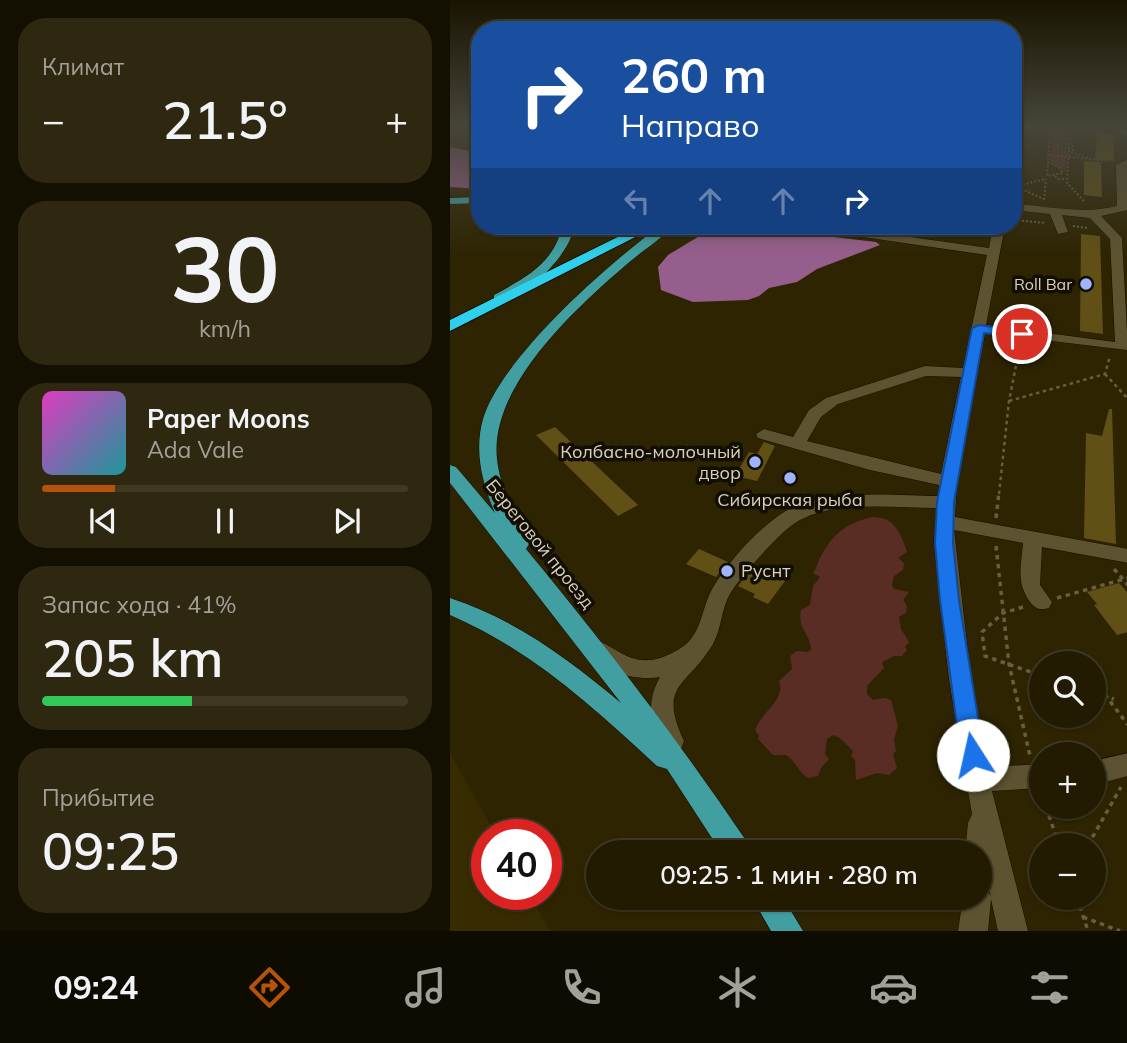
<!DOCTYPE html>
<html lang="ru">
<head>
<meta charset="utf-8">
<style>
	body { margin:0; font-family:Mulish,sans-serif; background:#2e2811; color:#f1f3f6; height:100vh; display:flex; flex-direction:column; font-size:26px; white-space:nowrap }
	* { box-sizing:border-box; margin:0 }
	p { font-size:23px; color:#a2a199 }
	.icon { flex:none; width:38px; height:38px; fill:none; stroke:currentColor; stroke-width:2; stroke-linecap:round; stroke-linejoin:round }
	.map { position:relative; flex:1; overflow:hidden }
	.drawer { display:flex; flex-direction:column; gap:18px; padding:18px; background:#130f01; width:450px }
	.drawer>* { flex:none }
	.banner { position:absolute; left:21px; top:21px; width:551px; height:214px; border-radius:28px; box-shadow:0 2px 5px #0004,0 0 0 2px #3f3924; background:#1a4fa0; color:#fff; overflow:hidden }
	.controls { position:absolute; left:579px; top:651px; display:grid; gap:14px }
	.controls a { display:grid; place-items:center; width:77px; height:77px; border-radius:50%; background:#221b02; box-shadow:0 2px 5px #0004,0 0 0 2px #3f3924; font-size:35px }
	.speed { position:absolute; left:21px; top:819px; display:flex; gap:14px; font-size:35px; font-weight:700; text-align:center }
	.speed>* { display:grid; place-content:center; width:91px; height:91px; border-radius:50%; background:#221b02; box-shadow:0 2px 5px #0004,0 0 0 2px #3f3924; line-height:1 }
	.speed .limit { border:10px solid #d22; background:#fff; color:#111 }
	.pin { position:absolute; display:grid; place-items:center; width:60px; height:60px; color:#fff; margin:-30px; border:4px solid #fff; border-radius:50%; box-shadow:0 2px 7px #0007 }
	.me { position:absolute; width:77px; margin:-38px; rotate:350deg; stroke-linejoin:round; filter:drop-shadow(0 0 5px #0008) }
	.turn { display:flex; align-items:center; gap:24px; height:147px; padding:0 35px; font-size:32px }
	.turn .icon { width:91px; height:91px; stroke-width:2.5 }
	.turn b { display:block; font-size:49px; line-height:60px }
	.lanes { display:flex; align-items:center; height:66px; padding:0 35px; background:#0003; justify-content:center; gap:35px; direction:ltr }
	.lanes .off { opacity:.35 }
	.big { font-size:52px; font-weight:600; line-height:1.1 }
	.drawer .widget { flex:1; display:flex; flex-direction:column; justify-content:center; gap:10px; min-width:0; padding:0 24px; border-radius:28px; background:#2e2811 }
	.drawer .dial { align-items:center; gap:0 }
	.dial b { font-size:91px; line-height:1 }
	.song { display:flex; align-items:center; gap:21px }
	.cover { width:84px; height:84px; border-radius:10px; background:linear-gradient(135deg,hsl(310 70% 55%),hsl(180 70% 35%)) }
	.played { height:7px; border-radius:4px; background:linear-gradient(90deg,#b45309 20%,#3f3924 20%) }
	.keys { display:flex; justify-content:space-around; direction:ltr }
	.heat { display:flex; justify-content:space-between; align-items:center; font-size:38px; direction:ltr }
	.charge { height:10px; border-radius:5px; background:linear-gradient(90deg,#34c759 41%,#3f3924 0) }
	.trip { position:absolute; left:136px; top:840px; width:406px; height:70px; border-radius:35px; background:#221b02; box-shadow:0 2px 5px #0004,0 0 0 2px #3f3924; font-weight:600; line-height:70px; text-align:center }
	.tabs { display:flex; height:112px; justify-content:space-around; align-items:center; background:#0e0b01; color:#a2a199 }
	.tabs .icon { width:49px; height:49px }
	.tabs .current { color:#b45309 }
	.tabs b { font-size:32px; color:#f1f3f6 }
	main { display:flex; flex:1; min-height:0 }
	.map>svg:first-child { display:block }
</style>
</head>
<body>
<main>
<section class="drawer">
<div class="widget"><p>Климат</p>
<div class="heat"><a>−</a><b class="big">21.5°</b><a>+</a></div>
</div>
<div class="widget dial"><b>30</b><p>km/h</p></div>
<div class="widget">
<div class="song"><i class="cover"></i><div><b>Paper Moons</b><p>Ada Vale</p></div></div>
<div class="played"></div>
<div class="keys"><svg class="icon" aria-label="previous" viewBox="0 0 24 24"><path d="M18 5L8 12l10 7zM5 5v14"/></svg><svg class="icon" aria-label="pause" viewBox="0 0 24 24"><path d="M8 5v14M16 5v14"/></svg><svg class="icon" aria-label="next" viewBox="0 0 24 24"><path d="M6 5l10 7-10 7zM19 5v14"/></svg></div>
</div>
<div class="widget"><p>Запас хода · 41%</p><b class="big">205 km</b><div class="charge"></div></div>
<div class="widget"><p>Прибытие</p><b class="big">09:25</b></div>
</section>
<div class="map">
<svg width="678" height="931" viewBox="0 0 678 931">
	<rect width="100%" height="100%" fill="#2e2402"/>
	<path fill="#372b00" d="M0,753L46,835H37V894H79L100,931H0Z"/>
	<g fill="#592d24">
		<path d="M618,129L617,143L604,146L617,151L616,172L600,162V156H607L600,155L603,146L602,131Z"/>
		<path d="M423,517C427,518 431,517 435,519C447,523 454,542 457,552L448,558L454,563L453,570L444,576L442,585L444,589L459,592L453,600L457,606L456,613L449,617L451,629L459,642L455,647L457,650L452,656H444L432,662L434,668L417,686V694L423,700L434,698L441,700L448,726L444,739L446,751L443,754L447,768L439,775L427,773L406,780L405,760L401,756L403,751L390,738L383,735L377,739L375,754L379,759L371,768L368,776L358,778C350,774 342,756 335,755C331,754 327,756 323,755L308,739L309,736L305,730C312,711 336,700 329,681L342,669L340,656L347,651L357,652L361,650C361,633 347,630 351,610L360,605L363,586L370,577L363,573C367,568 367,563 370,558C382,535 395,523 423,517Z"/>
	</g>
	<g fill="#965e8d">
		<path d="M0,147L30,153V189L0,187Z"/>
		<path d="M266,226H338L350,233L426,242L430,245L367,269L347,282L319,288L309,296L298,300L243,302L211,290L208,267L218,255Z"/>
	</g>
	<g fill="#605015">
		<path d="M647,133L663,134L664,161L645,159Z"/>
		<path d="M634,161L651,162L652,197L634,195Z"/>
		<path d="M631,234L650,236L653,334L630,331Z"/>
		<path d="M659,409H662L666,544L634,538L636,433L652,436Z"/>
		<path d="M105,427L188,505L168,516L86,435Z"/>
		<path d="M314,442L325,446L307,481L285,476L299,452L307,454Z"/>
		<path d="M249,549L278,562L266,577L236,564Z"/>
		<path d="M300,571L318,578L320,575L335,581L318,604L303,597L305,594L288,586Z"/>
		<path d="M669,583L678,593V632L667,635L644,605L647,604L637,592Z"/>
	</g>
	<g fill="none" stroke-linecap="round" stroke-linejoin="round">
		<defs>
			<g id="minor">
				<path d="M566,126H574L569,159L564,162Z"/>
				<path d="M657,126H668L678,130V137Z"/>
				<path d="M678,159V210L651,216L672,238L678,350L535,333L507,481L505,517L678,549V563L592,547L590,585L602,602L599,608C591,610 586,610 580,602C566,582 571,567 573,543L504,530L521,679L537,767L592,764V788L542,791L578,931H548L541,899L538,931H508L513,898H530V885L537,888L541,897L533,864L530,865V852H515L518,823L522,814L499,679L484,543L487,508C444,508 389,500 350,520C336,528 324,541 314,552C302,565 289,579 280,594C271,609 272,628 263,644C238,687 207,683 234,741L231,749L222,752L213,749C201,723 195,704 210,677C187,681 148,673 137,650L140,644L148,641C163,646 175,659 192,660C203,661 212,658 222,653C255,638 248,611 265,584C281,559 306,531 331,514C370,488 442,495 488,496L489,485L420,470L308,438L306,434L314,429L343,437L359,410L376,398L475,366L513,368L537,255L358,229L352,226H381L539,248L543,226H555L536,325L665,342L660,239L640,218L612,215L618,232L608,234L600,214L564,210V204C599,206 631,215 667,206L666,165ZM476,376L511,377L491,474L357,441L371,417L388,404Z"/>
				<path d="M678,753V776L644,785V761Z"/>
			</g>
			<g id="major">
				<path d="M30,197V203L0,204V198Z"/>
				<path d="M106,226H118L121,237C113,260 70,305 44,301V295C71,280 98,267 109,237Z"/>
				<path d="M210,226H223C210,240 192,251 177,264C127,307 39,386 47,459C50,489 66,517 79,544L76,549C154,643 228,740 297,842L301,852H271L217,769L207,766C143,707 81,650 0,615V598C65,619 120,660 171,703L0,483V465L6,467L45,513C32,483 24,451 33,419C52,357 158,264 210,226Z"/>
				<path d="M302,898H333L353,931H321Z"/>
			</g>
			<path id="highway" d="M190,226H207L0,331V320Z"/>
		</defs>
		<use href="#minor" stroke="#140d00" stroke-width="1"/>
		<use href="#major" stroke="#140d00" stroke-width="1"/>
		<use href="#highway" stroke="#140d00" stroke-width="2"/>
		<g stroke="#675e42" stroke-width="2" stroke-dasharray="2 2" stroke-linecap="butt">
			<path d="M635,131L653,132"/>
			<path d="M0,134L30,130"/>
			<path d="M601,136L619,138"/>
			<path d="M611,144H622L623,150L606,146Z"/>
			<path d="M621,152L638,158"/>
			<path d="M599,155L659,161"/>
			<path d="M598,162L610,168L613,173L597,176L600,131L642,126"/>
			<path d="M605,176L608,179H616"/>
			<path d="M591,198L570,188L571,185L596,179"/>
			<path d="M594,200L596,179"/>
			<path d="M634,201L617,183L620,134L649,126"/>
			<path d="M564,220L596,223"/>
			<path d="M623,226L637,228"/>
		</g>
		<g stroke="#675e42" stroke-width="2.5" stroke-dasharray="3.5 3.5" stroke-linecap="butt">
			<path d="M655,374L678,399"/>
			<path d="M559,401L655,374L660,356"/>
			<path d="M549,494L559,401L570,345"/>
		</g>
		<g stroke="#675e42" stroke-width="3.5" stroke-dasharray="4.5 4.5" stroke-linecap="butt">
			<path d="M546,518L549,492"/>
			<path d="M546,546L559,664L580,756"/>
			<path d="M664,569L678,585"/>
			<path d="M607,598L678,578"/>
			<path d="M573,607L553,613L532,632L535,656L592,676"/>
			<path d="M644,680L678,725"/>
			<path d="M644,695L664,699"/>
			<path d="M596,807L609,845"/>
			<path d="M638,845L671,787"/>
			<path d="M627,898L638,931"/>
			<path d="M633,917L670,931"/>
		</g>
		<use href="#minor" fill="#5d5331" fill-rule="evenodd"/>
		<use href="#major" fill="#419fa2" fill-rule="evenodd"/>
		<use href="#highway" fill="#2ed1ed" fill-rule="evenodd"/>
	</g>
	<linearGradient id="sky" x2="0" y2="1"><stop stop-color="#191401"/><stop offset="0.49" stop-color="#464539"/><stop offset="1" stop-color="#464539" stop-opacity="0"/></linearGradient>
	<rect width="678" height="256" fill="url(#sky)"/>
	<path fill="#1a73e8" stroke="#114b97" stroke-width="2" d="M529,325L572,331L578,334L572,338L534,333L504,502L503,543L509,600L534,755L531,762L523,765L515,762L511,755L490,600L485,543L487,502L522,328Z"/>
	<g fill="#a0b3fd" stroke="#120e03" stroke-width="2.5">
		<circle cx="636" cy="284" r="7"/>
		<circle cx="305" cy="462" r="7"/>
		<circle cx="340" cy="478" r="7"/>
		<circle cx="277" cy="571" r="7"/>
	</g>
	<g text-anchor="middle" stroke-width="7" stroke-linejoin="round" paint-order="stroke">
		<g font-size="16" fill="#d7d1bf" stroke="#120e03" text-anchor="end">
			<text x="622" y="290">Roll Bar</text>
		</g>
		<g font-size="18" fill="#d7d1bf" stroke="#120e03" text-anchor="end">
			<text x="291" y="458">Колбасно-молочный<tspan x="291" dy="21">двор</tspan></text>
			<text x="340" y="506" text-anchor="middle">Сибирская рыба</text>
			<text x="291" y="577" text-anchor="start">Руснт</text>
		</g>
		<g font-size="18" fill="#d7d1bf" stroke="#120e03">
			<text transform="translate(90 544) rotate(51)" y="6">Береговой проезд</text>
		</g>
	</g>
</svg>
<div class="controls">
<a><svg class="icon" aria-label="search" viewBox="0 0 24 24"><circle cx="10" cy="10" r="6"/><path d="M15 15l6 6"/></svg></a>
<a>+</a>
<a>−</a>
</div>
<div class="speed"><div class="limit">40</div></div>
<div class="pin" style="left:572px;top:334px;background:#d93025"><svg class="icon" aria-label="arrive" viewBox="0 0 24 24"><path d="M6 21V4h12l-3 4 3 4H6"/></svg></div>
<svg class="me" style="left:523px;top:755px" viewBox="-20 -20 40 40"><circle r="19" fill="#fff"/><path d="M0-13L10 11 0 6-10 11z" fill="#1a73e8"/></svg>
<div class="trip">09:25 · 1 мин · 280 m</div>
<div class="banner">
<div class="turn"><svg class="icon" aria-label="right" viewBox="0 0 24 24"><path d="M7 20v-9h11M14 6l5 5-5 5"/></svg><div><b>260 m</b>Направо</div></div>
<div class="lanes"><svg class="icon off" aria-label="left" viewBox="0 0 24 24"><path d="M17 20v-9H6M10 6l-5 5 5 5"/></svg><svg class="icon off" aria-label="ahead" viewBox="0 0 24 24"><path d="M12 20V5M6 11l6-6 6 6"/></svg><svg class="icon off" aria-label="ahead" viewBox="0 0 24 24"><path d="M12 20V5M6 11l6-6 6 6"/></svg><svg class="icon" aria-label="right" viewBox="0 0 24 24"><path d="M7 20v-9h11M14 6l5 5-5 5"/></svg></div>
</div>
</div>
</main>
<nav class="tabs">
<b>09:24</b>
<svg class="icon current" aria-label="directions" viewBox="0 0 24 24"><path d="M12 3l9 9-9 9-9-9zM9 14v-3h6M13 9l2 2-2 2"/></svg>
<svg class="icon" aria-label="music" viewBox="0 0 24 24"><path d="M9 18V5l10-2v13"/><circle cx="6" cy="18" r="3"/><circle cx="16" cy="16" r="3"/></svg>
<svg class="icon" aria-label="phone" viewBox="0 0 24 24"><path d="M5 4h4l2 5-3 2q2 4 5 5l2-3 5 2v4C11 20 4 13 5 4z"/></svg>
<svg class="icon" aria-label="climate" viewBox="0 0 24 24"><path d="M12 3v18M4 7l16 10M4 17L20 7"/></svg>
<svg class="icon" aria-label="car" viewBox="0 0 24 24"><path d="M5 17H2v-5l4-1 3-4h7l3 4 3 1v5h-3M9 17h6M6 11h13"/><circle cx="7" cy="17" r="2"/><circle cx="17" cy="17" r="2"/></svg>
<svg class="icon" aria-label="filters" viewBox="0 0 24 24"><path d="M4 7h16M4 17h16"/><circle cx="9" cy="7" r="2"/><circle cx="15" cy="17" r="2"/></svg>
</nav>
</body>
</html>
